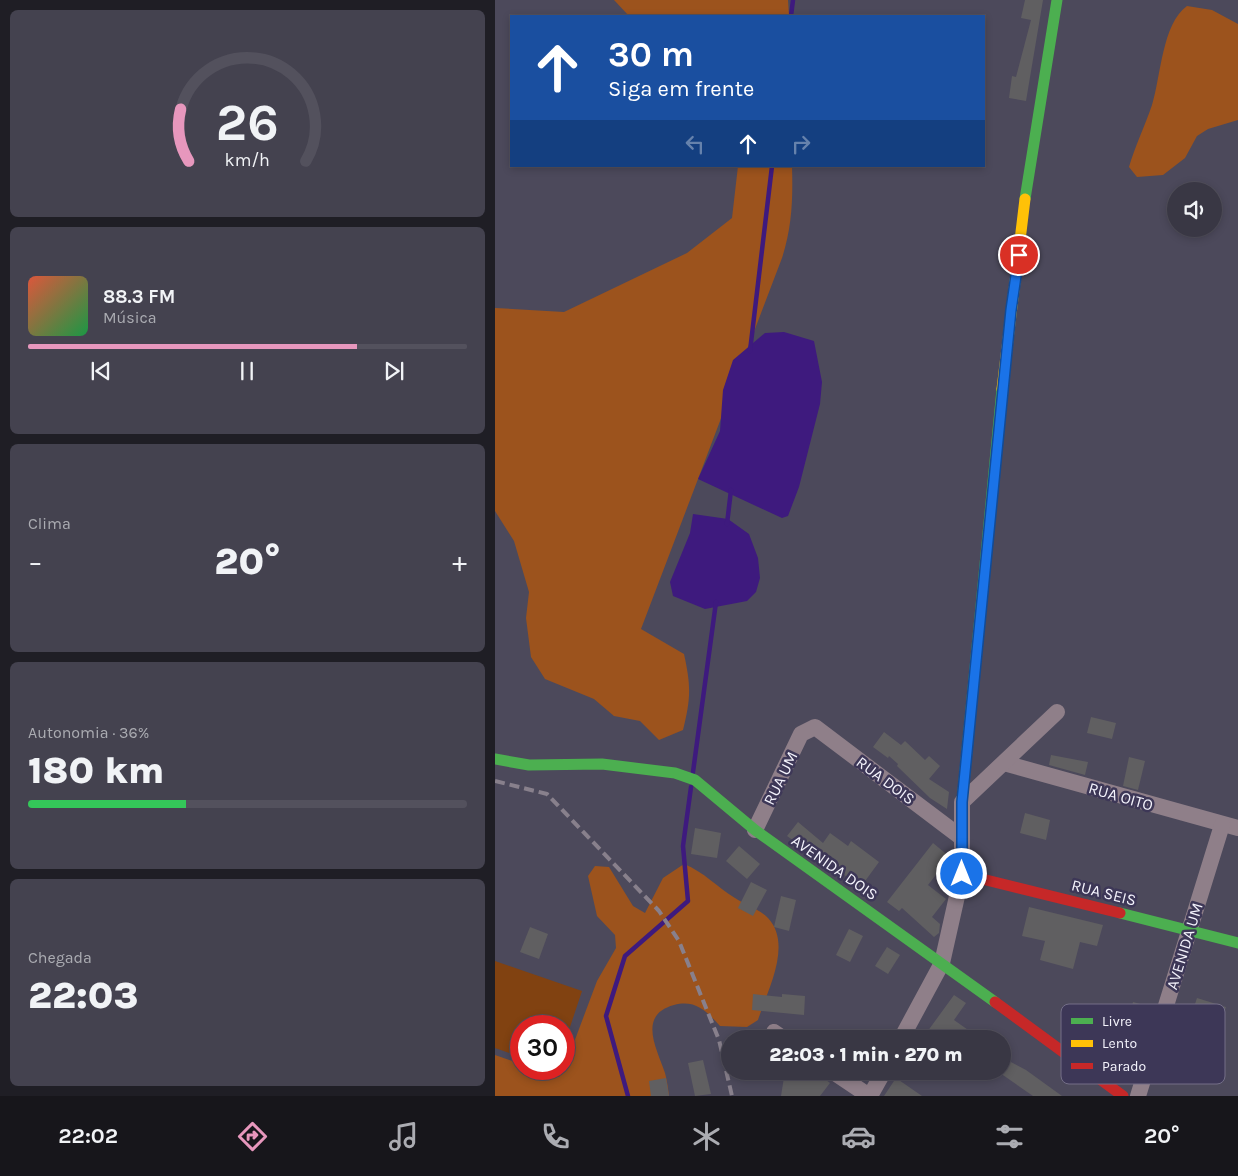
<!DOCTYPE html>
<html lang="pt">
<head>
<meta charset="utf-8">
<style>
	body { margin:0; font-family:Karla,sans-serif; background:#44424f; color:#f1f3f6; height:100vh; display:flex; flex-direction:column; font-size:19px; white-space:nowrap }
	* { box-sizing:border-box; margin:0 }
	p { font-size:16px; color:#abacb2 }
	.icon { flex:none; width:28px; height:28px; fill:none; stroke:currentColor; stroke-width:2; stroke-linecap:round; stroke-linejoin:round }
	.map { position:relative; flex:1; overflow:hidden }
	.sheet { display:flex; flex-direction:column; gap:10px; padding:10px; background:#1f1e25; width:495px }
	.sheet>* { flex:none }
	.guide { position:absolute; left:15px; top:15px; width:475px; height:152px; border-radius:0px; box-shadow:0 2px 8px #0003,0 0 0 1px #53515d; background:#1a4fa0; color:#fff; overflow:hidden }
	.tools { position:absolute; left:672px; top:182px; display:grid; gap:10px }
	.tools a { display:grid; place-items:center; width:55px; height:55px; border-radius:50%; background:#393744; box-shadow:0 2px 8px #0003,0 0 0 1px #53515d; font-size:25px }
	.speed { position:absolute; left:15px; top:1015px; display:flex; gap:10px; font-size:25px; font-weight:700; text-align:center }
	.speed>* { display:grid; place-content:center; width:65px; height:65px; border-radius:50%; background:#393744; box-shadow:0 2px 8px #0003,0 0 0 1px #53515d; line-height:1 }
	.speed .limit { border:8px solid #d22; background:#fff; color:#111 }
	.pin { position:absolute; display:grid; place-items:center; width:42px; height:42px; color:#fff; margin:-21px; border:2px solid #fff; border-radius:50%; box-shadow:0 1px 5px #0007 }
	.me { position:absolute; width:55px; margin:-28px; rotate:0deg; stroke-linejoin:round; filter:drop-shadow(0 0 4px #0008) }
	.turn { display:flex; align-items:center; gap:18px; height:105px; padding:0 15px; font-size:22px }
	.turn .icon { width:65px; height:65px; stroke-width:2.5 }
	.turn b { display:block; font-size:35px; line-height:42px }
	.lanes { display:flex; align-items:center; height:48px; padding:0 15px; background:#0003; justify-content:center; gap:25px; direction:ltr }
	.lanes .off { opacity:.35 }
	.big { font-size:38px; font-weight:800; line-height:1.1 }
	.sheet .card { flex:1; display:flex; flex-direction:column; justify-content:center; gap:8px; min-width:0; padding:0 18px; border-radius:8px; background:#44424f }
	.sheet .dial { align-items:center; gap:0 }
	.dial svg { height:130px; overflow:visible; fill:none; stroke:#53515d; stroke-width:7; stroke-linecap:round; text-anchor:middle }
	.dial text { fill:#f1f3f6; stroke:none }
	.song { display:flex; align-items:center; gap:15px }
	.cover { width:60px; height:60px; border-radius:8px; background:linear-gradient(135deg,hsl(10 70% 55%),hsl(140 70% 35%)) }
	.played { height:5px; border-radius:2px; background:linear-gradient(90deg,#e797bd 75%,#53515d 75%) }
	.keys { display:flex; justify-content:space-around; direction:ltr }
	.heat { display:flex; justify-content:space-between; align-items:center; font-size:28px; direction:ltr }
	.charge { height:8px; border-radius:4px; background:linear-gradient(90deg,#34c759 36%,#53515d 0) }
	.trip { position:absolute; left:226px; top:1030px; width:290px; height:50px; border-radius:25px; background:#393744; box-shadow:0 2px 8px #0003,0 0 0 1px #53515d; font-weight:800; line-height:50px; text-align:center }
	.tab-bar { display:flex; height:80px; justify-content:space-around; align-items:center; background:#17161b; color:#abacb2 }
	.tab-bar .icon { width:35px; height:35px }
	.tab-bar .current { color:#e797bd }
	.tab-bar b { font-size:22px; color:#f1f3f6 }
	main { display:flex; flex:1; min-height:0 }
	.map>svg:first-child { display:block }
</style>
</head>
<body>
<main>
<section class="sheet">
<div class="card dial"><svg viewBox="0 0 100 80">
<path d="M14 69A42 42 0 1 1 86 69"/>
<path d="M14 69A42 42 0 0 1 9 37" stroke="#e797bd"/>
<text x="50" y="56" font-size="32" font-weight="700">26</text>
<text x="50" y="72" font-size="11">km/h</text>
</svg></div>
<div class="card">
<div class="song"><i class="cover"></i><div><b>88.3 FM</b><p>Música</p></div></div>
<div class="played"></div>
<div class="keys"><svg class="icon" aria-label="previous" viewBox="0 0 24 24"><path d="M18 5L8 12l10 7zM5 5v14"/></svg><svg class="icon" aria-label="pause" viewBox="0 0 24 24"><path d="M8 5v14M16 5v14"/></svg><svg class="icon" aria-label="next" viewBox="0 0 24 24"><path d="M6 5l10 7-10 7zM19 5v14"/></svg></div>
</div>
<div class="card"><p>Clima</p>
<div class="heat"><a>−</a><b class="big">20°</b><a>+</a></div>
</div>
<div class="card"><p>Autonomia · 36%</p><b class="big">180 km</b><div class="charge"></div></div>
<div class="card"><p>Chegada</p><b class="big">22:03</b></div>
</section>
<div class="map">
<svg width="743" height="1096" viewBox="0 0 743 1096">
	<rect width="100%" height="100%" fill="#4c495b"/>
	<path fill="#814211" d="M0,961L87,991L69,1045V1026H26V1057L0,1048Z"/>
	<g fill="#9c531d">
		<path d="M119,0H293L294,16H134Z"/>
		<path d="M692,6L717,10L743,24V120L713,129L702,136L690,158L668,175L642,177L634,167C640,146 650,126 657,105C666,76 667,24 692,6Z"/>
		<path d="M243,166H297C298,199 297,227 287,258L146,629L189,654C196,686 196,698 188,730L164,740L145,721L119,716L99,699L50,679L36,657L31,618L34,592L19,541L0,511V308L69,312L192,253L237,218Z"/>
		<path d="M189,864C209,872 222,887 240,898C251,905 264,909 273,918C298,945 272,991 263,1020L252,1027L225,1026C212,1012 201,999 179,1005C142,1015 162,1049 170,1073C172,1080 173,1088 174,1096H0V1055L26,1064V1069H40L64,1077L69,1069L102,981L121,948L120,935L102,916L93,876L100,866L114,867L138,906L150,913L168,878Z"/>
	</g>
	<g fill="#3e1a7e">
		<path d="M289,332L319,341L327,382L325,404L304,487L293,516L287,518L203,479L225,431L228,390L238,360L270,333Z"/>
		<path d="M198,514L233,519L254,534L263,558L265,578L261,592L252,601L210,609L178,596L175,582L195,533Z"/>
	</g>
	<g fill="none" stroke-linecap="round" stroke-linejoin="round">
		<g stroke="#3e1a7e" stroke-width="4.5">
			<path d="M296,16L298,0"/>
			<path d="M255,351L277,166"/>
			<path d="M232,524L236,490"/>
			<path d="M198,772L221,602"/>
			<path d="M133,1096L111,1016L130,956L193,901L188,846L196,787"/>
		</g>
	</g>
	<g fill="#605f61">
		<path d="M530,0H548L531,101L514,98L517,76L521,77L536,20L526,18Z"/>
		<path d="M596,717L621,723L617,739L592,733Z"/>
		<path d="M389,732L406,745L410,741L430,760L434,756L445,766L434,779L454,792L452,809L435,798L402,766L403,764L394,756L393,758L378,747Z"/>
		<path d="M556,755L593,762L590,775L554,765Z"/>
		<path d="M634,757L650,761L643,790L628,786Z"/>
		<path d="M530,813L555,820L551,840L525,833Z"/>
		<path d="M303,822L328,843L335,833L353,846L356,841L384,862L365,888L335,863L333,865L292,836Z"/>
		<path d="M200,828L226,833L222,858L196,854Z"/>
		<path d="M438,843L455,857L433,885L451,899L437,917L445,924L444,933L439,937L407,908L404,911L392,902Z"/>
		<path d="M244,846L265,864L252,879L231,861Z"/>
		<path d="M256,882L272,890L258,916L243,908Z"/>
		<path d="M286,896L301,900L294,931L279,927Z"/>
		<path d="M534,907L608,925L602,946L585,942L578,969L545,960L550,941L527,936Z"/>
		<path d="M35,927L53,934L44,959L25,952Z"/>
		<path d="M354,929L368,936L355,962L341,955Z"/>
		<path d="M392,947L405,955L393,974L380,966Z"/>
		<path d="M258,994L287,997V994L310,996L309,1015L257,1010Z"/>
		<path d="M459,995L471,1003L459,1020L486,1039H427Z"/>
		<path d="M702,998L731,1007L727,1020L724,1019L714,1051L692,1044L702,1011L698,1010Z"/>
		<path d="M638,1002L660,1008L638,1080L621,1069L637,1044L628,1041Z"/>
		<path d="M208,1060L216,1094L200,1096L193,1063Z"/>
		<path d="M514,1061L531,1070L567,1096H538L505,1073Z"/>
		<path d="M290,1071H319L335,1083L325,1096H286Z"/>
		<path d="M171,1078L174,1096H156L154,1081Z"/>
		<path d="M401,1078L427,1096H389Z"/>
	</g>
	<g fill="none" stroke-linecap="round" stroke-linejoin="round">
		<g stroke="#8f7f89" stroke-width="16">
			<path d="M509,763L743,828"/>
			<path d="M260,830L306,734L320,727L467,838"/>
			<path d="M279,1032L289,1039"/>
			<path d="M406,1039L447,963L467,874V802L562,712"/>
			<path d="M337,1071L374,1096"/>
			<path d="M375,1096L389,1071"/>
			<path d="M643,1096L727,825"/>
		</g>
		<g stroke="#4caf50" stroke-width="11">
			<path d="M530,199L562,0"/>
			<path d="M0,759L34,765L107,764L180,773L200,780L260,830L500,1002"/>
			<path d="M467,802L507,389"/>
			<path d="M625,913L743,943"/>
		</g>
		<path stroke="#ffc107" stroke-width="11" d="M507,389L530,199"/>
		<g stroke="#c62828" stroke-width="11">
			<path d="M467,874L625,913"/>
			<path d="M500,1002L628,1096"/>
		</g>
		<path stroke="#88808c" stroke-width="4" stroke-dasharray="10 5" stroke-linecap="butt" d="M0,781L52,794L164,911L184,941L224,1040L237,1096"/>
	</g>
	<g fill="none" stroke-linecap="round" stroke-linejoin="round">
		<defs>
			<path id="route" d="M467,874V802L516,310L524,255"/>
		</defs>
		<use href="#route" stroke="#114b97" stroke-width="12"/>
		<use href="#route" stroke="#1a73e8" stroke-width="9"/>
	</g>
	<g text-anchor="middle" stroke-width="5" stroke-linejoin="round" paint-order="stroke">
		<g font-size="16" fill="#f4f3fc" stroke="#3d3757">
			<text transform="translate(285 778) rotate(-64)" y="6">RUA UM</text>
			<text transform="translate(391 780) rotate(37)" y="6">RUA DOIS</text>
			<text transform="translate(626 796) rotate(16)" y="6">RUA OITO</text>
			<text transform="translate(340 867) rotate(35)" y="6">AVENIDA DOIS</text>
			<text transform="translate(609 892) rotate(14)" y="6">RUA SEIS</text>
			<text transform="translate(689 946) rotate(-73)" y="6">AVENIDA UM</text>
		</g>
	</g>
	<rect x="566" y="1004" width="164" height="80" rx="8" fill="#3d3757" stroke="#746f88" stroke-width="1"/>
	<rect x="576" y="1018" width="22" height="6" fill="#4caf50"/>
	<rect x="576" y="1040" width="22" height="7" fill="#ffc107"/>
	<rect x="576" y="1063" width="22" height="6" fill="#c62828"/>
	<g font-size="14" fill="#f4f3fc">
		<text x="607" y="1026">Livre</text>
		<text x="607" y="1048">Lento</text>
		<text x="607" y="1071">Parado</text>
	</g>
</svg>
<div class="tools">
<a><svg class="icon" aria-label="sound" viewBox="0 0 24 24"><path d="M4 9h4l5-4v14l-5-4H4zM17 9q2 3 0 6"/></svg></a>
</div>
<div class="speed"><div class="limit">30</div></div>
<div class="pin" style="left:524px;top:255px;background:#d93025"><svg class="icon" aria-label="arrive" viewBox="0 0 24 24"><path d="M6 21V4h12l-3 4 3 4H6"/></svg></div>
<svg class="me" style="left:467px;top:874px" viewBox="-20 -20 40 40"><circle r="17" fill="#1a73e8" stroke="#fff" stroke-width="3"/><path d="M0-11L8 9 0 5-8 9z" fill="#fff"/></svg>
<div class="trip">22:03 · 1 min · 270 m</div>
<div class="guide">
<div class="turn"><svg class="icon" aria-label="ahead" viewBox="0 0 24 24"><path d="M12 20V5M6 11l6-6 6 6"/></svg><div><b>30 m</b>Siga em frente</div></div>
<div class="lanes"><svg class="icon off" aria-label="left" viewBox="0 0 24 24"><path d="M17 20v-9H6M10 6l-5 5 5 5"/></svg><svg class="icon" aria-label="ahead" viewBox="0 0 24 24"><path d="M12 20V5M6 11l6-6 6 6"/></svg><svg class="icon off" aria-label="right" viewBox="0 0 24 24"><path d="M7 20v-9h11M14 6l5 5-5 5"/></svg></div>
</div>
</div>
</main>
<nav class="tab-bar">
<b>22:02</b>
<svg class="icon current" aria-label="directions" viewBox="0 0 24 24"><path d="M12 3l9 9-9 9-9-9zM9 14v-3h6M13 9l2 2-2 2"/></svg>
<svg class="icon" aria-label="music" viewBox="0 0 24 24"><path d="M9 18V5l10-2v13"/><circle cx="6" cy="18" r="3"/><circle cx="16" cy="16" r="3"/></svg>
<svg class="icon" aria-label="phone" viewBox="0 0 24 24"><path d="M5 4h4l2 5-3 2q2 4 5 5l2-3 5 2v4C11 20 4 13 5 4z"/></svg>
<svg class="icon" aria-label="climate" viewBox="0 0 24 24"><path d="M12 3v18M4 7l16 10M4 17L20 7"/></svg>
<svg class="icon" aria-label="car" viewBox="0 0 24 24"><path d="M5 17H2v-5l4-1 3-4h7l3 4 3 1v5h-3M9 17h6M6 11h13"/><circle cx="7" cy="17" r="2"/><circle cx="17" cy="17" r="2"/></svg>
<svg class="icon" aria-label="filters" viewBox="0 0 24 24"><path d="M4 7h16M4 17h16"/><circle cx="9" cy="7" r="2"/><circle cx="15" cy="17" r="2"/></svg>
<b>20°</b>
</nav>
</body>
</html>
